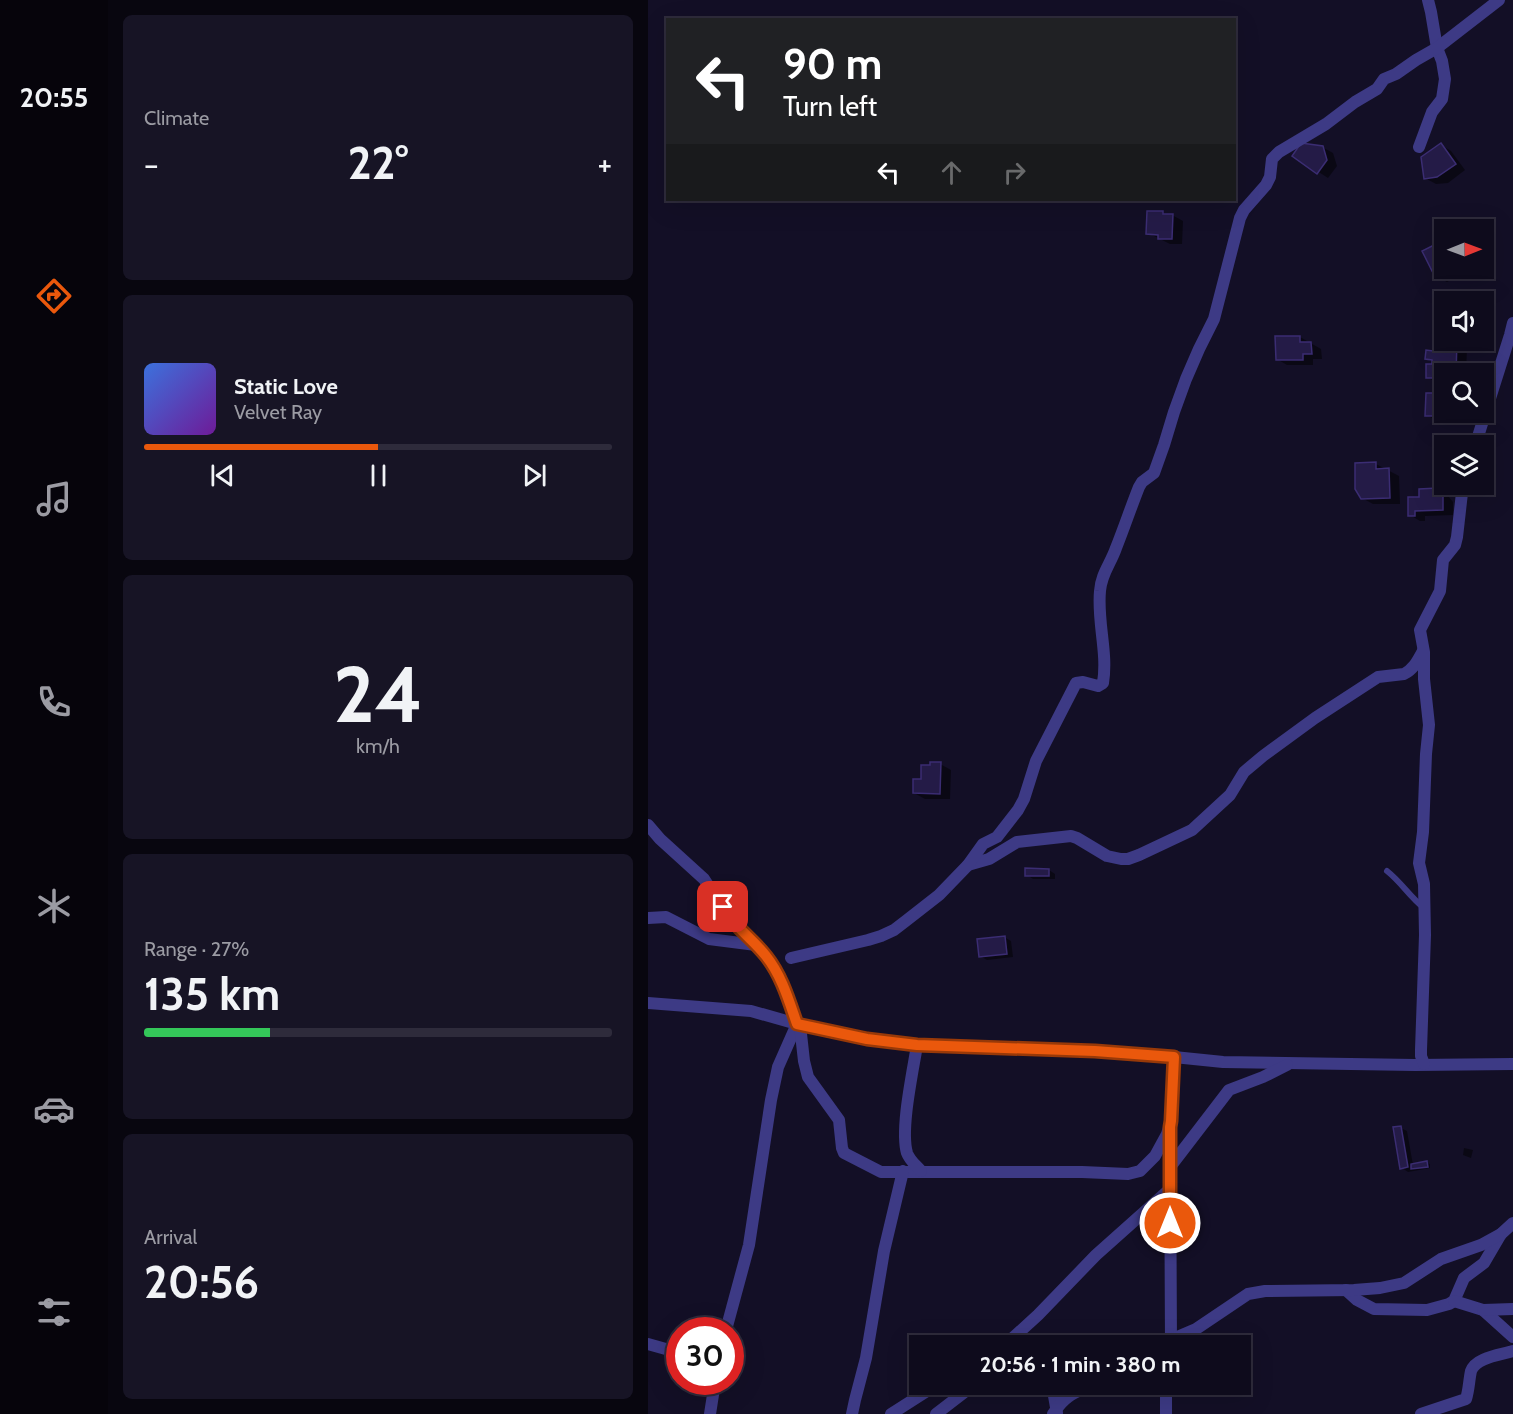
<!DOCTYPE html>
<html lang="en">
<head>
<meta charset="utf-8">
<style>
	body { margin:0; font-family:Cabin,sans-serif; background:#171425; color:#f1f3f6; height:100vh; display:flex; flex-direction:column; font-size:22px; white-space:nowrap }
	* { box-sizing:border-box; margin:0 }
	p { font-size:20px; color:#9b9ba3 }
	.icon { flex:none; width:33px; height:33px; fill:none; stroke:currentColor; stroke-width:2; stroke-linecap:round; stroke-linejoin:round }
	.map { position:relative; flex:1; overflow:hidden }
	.details { display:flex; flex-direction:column; gap:15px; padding:15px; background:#08060f; width:540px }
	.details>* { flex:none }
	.top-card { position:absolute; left:18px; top:18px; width:570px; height:183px; border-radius:0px; box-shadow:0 6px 24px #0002,0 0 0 2px #2e2b3b; background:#202124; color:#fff; overflow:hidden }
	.needle { width:39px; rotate:89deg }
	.controls { position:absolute; left:786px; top:219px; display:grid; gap:12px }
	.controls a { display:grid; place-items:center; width:60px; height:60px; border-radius:0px; background:#0e0b1c; box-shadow:0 6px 24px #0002,0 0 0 2px #2e2b3b; font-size:30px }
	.speed { position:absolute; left:18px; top:1317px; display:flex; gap:12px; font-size:30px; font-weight:700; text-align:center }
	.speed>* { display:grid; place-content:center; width:78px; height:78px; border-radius:50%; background:#0e0b1c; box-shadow:0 6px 24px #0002,0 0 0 2px #2e2b3b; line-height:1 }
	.speed .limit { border:9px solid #d22; background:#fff; color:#111 }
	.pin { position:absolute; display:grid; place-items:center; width:51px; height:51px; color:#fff; margin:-26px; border-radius:12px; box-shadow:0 3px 9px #0006 }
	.me { position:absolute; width:66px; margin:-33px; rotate:0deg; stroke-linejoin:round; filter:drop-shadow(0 0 4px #0008) }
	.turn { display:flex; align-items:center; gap:21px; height:126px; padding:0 18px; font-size:27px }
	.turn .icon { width:78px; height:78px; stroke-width:2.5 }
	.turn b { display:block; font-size:42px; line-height:51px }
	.lanes { display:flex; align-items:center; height:57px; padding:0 18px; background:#0003; justify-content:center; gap:30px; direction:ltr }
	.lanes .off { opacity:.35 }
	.big { font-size:45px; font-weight:800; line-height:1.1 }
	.details .tile { flex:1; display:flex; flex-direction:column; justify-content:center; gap:9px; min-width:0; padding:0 21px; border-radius:9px; background:#171425 }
	.details .dial { align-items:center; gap:0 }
	.dial b { font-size:78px; line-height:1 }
	.song { display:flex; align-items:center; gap:18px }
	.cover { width:72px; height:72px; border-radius:9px; background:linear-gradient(135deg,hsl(220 70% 55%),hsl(280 70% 35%)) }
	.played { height:6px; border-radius:3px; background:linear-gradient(90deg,#ea580c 50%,#2e2b3b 50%) }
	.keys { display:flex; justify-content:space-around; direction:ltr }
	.heat { display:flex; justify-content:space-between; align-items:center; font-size:33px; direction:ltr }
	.charge { height:9px; border-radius:4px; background:linear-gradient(90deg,#34c759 27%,#2e2b3b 0) }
	.trip { position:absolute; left:261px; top:1335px; width:342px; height:60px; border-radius:0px; background:#0e0b1c; box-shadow:0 6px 24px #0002,0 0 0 2px #2e2b3b; font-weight:800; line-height:60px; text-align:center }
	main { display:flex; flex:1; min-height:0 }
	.tabs { display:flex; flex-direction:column; width:108px; justify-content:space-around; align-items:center; background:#06040b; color:#9b9ba3 }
	.tabs .icon { width:42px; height:42px }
	.tabs .active { color:#ea580c }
	.tabs b { font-size:27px; color:#f1f3f6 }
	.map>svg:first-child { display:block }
</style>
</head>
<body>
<main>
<nav class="tabs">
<b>20:55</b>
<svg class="icon active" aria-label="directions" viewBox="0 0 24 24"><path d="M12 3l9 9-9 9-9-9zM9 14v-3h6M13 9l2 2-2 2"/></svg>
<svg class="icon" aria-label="music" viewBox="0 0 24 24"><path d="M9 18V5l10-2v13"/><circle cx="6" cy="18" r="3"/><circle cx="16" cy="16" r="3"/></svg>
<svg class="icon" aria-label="phone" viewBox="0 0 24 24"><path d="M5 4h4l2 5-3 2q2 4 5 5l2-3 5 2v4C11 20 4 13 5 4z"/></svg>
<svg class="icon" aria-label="climate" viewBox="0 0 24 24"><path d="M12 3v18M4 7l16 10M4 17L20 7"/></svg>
<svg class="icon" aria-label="car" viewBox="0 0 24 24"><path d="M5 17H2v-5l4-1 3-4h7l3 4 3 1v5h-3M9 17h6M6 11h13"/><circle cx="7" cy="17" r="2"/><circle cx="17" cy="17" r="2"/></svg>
<svg class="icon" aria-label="filters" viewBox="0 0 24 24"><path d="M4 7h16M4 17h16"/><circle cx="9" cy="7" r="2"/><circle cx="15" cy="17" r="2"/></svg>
</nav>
<section class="details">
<div class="tile"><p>Climate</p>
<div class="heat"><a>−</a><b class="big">22°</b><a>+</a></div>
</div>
<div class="tile">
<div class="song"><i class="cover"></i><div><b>Static Love</b><p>Velvet Ray</p></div></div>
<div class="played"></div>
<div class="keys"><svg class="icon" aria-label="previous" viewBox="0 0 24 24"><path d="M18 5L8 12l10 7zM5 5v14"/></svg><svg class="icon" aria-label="pause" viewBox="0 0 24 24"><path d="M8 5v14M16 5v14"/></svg><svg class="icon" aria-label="next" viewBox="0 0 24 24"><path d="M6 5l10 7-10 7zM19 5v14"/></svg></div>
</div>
<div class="tile dial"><b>24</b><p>km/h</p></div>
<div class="tile"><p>Range · 27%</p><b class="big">135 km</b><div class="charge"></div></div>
<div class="tile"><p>Arrival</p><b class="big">20:56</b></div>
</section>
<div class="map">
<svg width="865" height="1414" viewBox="0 0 865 1414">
	<rect width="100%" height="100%" fill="#130f26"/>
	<g fill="#0007">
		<path d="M793,145L803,151L817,170L800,183L788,184L777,178Z"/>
		<path d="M674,147L685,153L689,166L680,178L646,156Z"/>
		<path d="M514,213L519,215H524L535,221L534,244H522L500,233Z"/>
		<path d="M786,247L796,248V268L823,269L799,282L788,276Z"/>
		<path d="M652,337L673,349L674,359H665V365H639L629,359Z"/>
		<path d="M787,341L809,342L819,348L818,374H796V383H790L779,377L785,366V362L779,359L787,352Z"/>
		<path d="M796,389V412H818L804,413V421H789L779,415V394L796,395Z"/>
		<path d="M728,464L751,476L752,504H725L714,498Z"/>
		<path d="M789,490L800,496L805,502V515L777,516V521H772L762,515L773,498Z"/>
		<path d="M292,764L303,770L302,799H277L266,793L274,780Z"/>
		<path d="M401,870L407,874V879H385L379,875Z"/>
		<path d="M356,937L363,941L365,957L339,960L332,956Z"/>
		<path d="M753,1128L759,1131L765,1165L779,1163L782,1164V1168L760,1172L754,1168Z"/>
		<path d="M816,1148L825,1150L823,1158L815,1155Z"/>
	</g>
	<g fill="#241b47" stroke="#3b2d73" stroke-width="1.5">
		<path d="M653,143L675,146L679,160L669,174L644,156Z"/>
		<path d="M793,143L808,164L789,177L776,179L773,157Z"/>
		<path d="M499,211H515V214H525L524,239H510V235L498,234Z"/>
		<path d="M786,245L796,246V268H803L787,277L774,251Z"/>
		<path d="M627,336H652V342H663L664,354H655V360H628Z"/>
		<path d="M786,340L809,341L808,374H796V378H778V364H784V360L777,359L778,350L785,351Z"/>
		<path d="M795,388H796V408H794V416H777L778,393H795Z"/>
		<path d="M728,462V469L741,468L742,498L713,499L707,489V463Z"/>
		<path d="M790,488L795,494V510L767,511V516H760V497H771V489Z"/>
		<path d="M282,762H293L292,794L265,793V779H273V765H282Z"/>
		<path d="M377,868L401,869V876H377Z"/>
		<path d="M357,936L359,954L331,957L329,939Z"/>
		<path d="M753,1126L760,1167L752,1169L745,1127Z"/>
		<path d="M779,1161L780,1167L763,1169V1164Z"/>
	</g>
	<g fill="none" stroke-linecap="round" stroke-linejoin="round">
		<path stroke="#3d3a85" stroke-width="6" d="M739,871C754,883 761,896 776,908"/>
		<g stroke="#3d3a85" stroke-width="12">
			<path d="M771,147L784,112L794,99L797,79L794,61L789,48L783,12L780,0"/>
			<path d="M827,446L862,335L865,323"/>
			<path d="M0,825L12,839L56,879L81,917L118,955L126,967L139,993L149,1024L130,1067L123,1100L101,1245L78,1330"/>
			<path d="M320,865L341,859L369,842L423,836L429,838L459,856L473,859H480L491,855L544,830L582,795L596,772L615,756L667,718L730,677L756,674C766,669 770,660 775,651"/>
			<path d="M0,918L18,917L61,939L108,945"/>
			<path d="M143,958L220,940L233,936L246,930L259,920L291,895L320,865L335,844L349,837L370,810L376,799L388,761L428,683L435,682L450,686L455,683C460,652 449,622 452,591C453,574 463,563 468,548C476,528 483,507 491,487L494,482L506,473L516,445L526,412L538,379L551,349L566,319L592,218L596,210L618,185L622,177L624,159L631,152L678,124L707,102L729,89L736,79L748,74L768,60L789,48L851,0"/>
			<path d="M0,1003L103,1011L149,1024L219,1039L269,1045L447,1051L526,1057L575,1062L767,1065L865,1064"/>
			<path d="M152,1025L156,1061L160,1077L191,1120L194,1148L196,1153L233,1172H434L480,1174L492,1171L507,1156L519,1134L523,1121L526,1057"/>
			<path d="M269,1045C265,1071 252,1129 259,1153C262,1161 268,1165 273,1171"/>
			<path d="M776,1064L773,1056V1050L777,935L776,884L771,863L775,832L778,754L781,725L776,679V652L772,630L792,591L795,560L807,545L809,537L815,484"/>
			<path d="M522,1132L523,1345"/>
			<path d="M522,1167L581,1090L615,1077L639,1065"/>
			<path d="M698,1290L709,1300L726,1309L779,1310L801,1304L806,1301L816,1278L836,1263L853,1234"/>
			<path d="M806,1301L835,1310L865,1337"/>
			<path d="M835,1310L865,1309"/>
			<path d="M0,1344L32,1353"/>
			<path d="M356,1346L390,1315L448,1255L522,1189"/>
			<path d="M508,1346L548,1329L600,1294L617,1291L706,1290L732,1288L756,1283L793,1259L833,1245L853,1234L865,1223"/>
			<path d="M407,1384L406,1396L409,1413"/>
			<path d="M62,1414L67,1382"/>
			<path d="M204,1414L207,1400L218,1358L236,1251L255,1171"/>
			<path d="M243,1414L290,1384"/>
			<path d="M288,1414L327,1384"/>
			<path d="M405,1414C417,1395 426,1393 446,1384"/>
			<path d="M518,1414V1384"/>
			<path d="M773,1414L818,1399C821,1390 821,1380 823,1371C828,1357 853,1355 865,1351"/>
		</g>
	</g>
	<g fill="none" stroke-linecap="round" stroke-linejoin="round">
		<defs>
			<path id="route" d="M75,907C86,927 104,938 118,956C134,976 141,1001 149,1024L219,1039L269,1045L447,1051L526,1057L523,1121L522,1127V1223"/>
		</defs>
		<use href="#route" stroke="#983908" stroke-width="15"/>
		<use href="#route" stroke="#ea580c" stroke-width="10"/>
	</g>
</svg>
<div class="controls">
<a><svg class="needle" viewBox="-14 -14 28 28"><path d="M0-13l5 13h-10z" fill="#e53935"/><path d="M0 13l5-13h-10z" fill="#9b9ba3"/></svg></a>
<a><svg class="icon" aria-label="sound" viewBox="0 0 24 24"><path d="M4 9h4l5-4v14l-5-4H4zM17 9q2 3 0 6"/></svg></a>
<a><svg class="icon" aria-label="search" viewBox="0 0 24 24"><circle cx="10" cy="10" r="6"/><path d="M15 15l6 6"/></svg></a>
<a><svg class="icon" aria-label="layers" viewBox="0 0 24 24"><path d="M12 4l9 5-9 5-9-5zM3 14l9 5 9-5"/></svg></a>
</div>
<div class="speed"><div class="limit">30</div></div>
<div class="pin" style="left:75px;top:907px;background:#d93025"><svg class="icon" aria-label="arrive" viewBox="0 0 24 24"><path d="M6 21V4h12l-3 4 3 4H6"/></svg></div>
<svg class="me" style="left:522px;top:1223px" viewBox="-20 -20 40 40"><circle r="17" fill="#ea580c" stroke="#fff" stroke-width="3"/><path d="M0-11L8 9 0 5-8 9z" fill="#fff"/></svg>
<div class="trip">20:56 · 1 min · 380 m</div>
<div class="top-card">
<div class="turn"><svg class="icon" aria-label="left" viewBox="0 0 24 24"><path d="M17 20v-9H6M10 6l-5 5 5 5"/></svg><div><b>90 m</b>Turn left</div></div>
<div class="lanes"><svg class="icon" aria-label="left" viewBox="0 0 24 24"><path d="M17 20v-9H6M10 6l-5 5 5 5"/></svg><svg class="icon off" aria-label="ahead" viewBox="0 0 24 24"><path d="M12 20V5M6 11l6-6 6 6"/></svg><svg class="icon off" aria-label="right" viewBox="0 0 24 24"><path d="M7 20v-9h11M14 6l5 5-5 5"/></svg></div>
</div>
</div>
</main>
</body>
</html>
